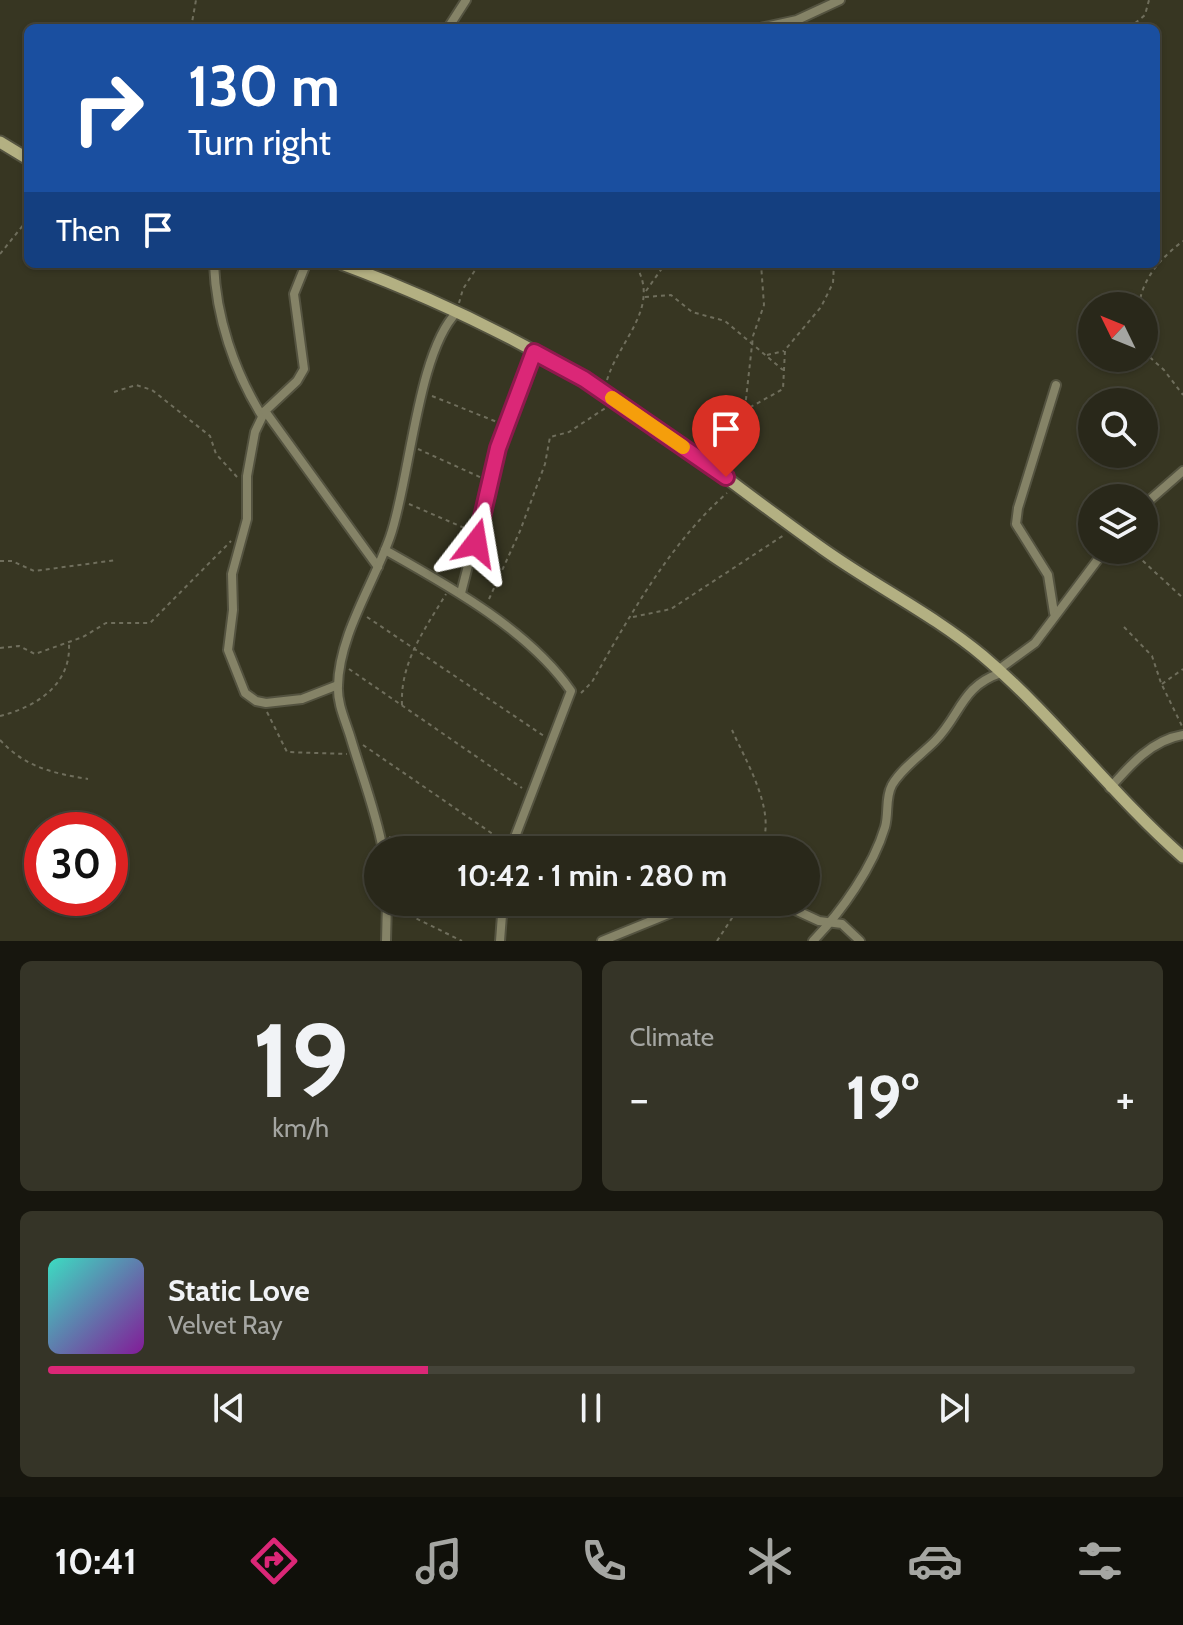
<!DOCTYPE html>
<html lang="en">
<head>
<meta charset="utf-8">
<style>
	body { margin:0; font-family:Cabin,sans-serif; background:#353427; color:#f1f3f6; height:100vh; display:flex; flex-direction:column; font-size:30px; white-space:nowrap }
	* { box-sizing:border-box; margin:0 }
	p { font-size:26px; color:#a5a6a2 }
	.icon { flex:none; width:44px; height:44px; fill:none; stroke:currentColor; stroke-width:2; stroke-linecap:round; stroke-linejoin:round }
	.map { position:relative; height:941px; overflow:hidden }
	.sheet { display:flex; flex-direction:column; gap:20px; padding:20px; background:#17160e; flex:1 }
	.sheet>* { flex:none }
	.hud { position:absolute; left:24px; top:24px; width:1136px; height:244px; border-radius:12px; box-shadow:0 2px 6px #0004,0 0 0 2px #454439; background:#1a4fa0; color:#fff; overflow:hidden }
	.needle { width:52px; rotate:313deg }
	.fabs { position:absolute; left:1078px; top:292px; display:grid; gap:16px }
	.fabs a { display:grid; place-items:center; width:80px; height:80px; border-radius:50%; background:#29281a; box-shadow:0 2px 6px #0004,0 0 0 2px #454439; font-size:40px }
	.speed { position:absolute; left:24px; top:812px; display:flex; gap:16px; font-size:40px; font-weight:700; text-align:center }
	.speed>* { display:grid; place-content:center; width:104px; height:104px; border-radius:50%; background:#29281a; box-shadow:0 2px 6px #0004,0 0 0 2px #454439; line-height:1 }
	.speed .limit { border:12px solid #d22; background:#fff; color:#111 }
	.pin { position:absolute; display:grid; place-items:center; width:68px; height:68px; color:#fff; margin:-82px -34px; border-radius:50% 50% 50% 0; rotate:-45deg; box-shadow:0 0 8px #0007 }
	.pin .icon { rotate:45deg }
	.me { position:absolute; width:88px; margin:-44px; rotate:14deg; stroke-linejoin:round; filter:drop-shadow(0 0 6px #0008) }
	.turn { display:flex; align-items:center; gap:28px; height:168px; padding:0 32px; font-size:36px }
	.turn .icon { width:104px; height:104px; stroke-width:2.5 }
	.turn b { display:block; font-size:56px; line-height:68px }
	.then { display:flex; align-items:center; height:76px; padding:0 32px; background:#0003; gap:16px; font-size:30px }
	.big { font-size:60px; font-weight:700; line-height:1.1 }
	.sheet .widget { flex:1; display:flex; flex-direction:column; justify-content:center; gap:12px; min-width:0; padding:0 28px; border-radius:12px; background:#353427 }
	.sheet .dial { align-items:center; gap:0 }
	.dial b { font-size:104px; line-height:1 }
	.song { display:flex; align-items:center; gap:24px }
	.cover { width:96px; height:96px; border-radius:12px; background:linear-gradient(135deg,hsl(170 70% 55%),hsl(290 70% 35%)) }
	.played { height:8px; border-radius:4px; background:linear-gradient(90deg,#db2777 35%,#454439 35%) }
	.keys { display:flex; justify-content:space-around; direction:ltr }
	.heat { display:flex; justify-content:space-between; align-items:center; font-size:44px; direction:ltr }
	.sheet .tiles { flex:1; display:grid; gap:20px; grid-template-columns:1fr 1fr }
	.widget:last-child { grid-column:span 2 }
	.trip { position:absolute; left:364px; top:836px; width:456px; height:80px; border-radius:40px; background:#29281a; box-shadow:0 2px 6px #0004,0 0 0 2px #454439; font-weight:700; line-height:80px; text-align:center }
	.tabs { display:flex; height:128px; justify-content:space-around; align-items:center; background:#10100a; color:#a5a6a2 }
	.tabs .icon { width:56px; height:56px }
	.tabs .selected { color:#db2777 }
	.tabs b { font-size:36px; color:#f1f3f6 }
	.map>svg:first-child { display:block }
</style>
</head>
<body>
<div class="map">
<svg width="1183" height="941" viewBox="0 0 1183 941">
	<rect width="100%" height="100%" fill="#373622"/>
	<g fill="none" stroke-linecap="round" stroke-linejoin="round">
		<defs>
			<g id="street">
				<path d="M448,28L466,0"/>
				<path d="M760,28L797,20L840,0"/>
				<path d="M214,264C216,317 234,371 262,416"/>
				<path d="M306,264L294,294L304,369L297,381L265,411L255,432L247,476V519L232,574L233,610L228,650L245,693L256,701L266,703L302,699L338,685"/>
				<path d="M265,411L378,567"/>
				<path d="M1144,505L1183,471"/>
				<path d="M385,550C449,586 529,630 571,691L510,850"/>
				<path d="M461,593L498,448L534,352"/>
				<path d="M1054,613L1048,575L1016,524L1018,508L1056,385"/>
				<path d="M998,670L1035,643L1105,550"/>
				<path d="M1110,788C1130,765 1152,740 1183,735"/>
				<path d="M383,850C376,812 362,776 351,739C346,722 337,704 338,686C339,635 373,585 390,537C410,481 417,352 457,312"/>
				<path d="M386,941L387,902"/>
				<path d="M500,941L503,902"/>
				<path d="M602,941L683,908L772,906L793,909L819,921L842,924L860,941"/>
				<path d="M813,941C842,911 873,867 885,827C889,813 885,798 892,785C902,768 921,755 935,741C961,715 961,686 1001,673"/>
			</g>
			<g id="secondary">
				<path d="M0,142L28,159"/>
				<path d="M342,264C425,295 505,332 581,378C666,428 742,492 823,549C875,586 934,615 983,656C1055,717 1112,795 1183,857"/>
			</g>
		</defs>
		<use href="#street" stroke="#545340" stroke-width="12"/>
		<use href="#secondary" stroke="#545340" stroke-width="15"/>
		<g stroke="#6f6e5c" stroke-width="2" stroke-dasharray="4 4" stroke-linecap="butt">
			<path d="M143,28H158"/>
			<path d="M191,28L196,0"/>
			<path d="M1129,28L1145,15L1149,0"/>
			<path d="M0,254L28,219"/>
			<path d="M646,291L665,264"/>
			<path d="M645,297L671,295L692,312L725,321L783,370"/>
			<path d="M459,303L463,289L479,264"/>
			<path d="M1139,306C1142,278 1162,257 1183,241"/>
			<path d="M1144,352L1164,370L1183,395"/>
			<path d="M767,355L784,351"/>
			<path d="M607,380C619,340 662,307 635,264"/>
			<path d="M114,392L136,385L152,390L210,436L216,454L238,478"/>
			<path d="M432,396L497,422"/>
			<path d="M745,408L753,336L764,305L761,264"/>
			<path d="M418,449L482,478"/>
			<path d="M729,467L747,409L783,389L785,350L821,307L833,283L834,264"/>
			<path d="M409,504L469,530"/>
			<path d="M1131,550L1183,598"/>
			<path d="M0,561H12L34,571L117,560"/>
			<path d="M489,599L520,531L545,464L550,437L569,432L607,407"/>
			<path d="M367,617L544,736"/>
			<path d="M633,617L671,609L784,535"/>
			<path d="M1124,627L1152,656L1161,683L1182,726"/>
			<path d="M0,648L19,646L35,654L83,637L106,623H150L231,541"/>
			<path d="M349,669L522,788"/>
			<path d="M1162,684L1183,669"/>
			<path d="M581,693L592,682C629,617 670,543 727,493"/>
			<path d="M402,705C400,662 425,629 446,594"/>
			<path d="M267,712L287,752L347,754"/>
			<path d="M0,716C36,707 71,685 69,644"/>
			<path d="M732,730C746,762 780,816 759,850"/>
			<path d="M0,740C25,767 52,773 88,779"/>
			<path d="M363,745L503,841"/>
			<path d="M389,837L413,850"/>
			<path d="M395,908L462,941"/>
			<path d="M717,941L734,915"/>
		</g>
		<use href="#street" stroke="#858367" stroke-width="8"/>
		<use href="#secondary" stroke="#b3b082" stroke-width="11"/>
	</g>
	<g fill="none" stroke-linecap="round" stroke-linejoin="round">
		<defs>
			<path id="route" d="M476,543L498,448L534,352L584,379L726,477"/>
		</defs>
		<use href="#route" stroke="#8e194d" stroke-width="20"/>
		<use href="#route" stroke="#db2777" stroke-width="14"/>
		<path stroke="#f59e0b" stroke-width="14" d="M612,398L683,447"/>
	</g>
</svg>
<div class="fabs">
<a><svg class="needle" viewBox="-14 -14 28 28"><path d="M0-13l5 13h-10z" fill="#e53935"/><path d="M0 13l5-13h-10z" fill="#a5a6a2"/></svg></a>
<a><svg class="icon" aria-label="search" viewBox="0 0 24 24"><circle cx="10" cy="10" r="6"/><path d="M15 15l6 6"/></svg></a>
<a><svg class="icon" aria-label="layers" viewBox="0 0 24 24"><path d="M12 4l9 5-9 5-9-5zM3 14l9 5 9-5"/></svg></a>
</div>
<div class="speed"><div class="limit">30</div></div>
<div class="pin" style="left:726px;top:477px;background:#d93025"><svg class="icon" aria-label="arrive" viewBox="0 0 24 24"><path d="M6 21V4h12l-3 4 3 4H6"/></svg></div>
<svg class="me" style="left:476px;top:543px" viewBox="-20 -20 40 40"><path d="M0-17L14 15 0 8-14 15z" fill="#db2777" stroke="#fff" stroke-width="4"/></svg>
<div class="trip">10:42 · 1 min · 280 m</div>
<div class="hud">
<div class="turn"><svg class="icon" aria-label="right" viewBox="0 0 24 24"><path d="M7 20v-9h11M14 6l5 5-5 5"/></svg><div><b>130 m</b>Turn right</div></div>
<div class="then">Then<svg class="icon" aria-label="arrive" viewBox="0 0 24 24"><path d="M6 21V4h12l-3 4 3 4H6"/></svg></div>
</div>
</div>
<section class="sheet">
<div class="tiles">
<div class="widget dial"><b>19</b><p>km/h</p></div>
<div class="widget"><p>Climate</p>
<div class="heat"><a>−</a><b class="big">19°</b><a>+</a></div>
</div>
<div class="widget">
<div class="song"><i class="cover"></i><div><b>Static Love</b><p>Velvet Ray</p></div></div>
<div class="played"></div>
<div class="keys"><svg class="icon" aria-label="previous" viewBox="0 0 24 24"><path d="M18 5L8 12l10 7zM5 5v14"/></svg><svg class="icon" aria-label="pause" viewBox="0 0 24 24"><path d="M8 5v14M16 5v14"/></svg><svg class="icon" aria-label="next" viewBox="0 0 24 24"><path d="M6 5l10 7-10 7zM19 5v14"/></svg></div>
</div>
</div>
</section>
<nav class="tabs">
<b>10:41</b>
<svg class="icon selected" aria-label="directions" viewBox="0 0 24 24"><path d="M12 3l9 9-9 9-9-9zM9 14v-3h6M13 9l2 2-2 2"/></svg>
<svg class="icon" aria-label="music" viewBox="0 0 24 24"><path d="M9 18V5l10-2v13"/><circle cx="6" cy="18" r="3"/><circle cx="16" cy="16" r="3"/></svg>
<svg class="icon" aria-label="phone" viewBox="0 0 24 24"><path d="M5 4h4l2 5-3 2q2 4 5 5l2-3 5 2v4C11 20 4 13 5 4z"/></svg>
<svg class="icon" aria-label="climate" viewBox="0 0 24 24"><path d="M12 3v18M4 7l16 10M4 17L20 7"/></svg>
<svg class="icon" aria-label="car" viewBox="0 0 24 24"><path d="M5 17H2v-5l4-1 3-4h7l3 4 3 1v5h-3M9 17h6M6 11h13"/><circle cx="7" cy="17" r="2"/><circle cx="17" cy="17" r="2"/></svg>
<svg class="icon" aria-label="filters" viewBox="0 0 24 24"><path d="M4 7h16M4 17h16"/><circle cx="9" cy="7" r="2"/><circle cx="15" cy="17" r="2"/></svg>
</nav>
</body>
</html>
